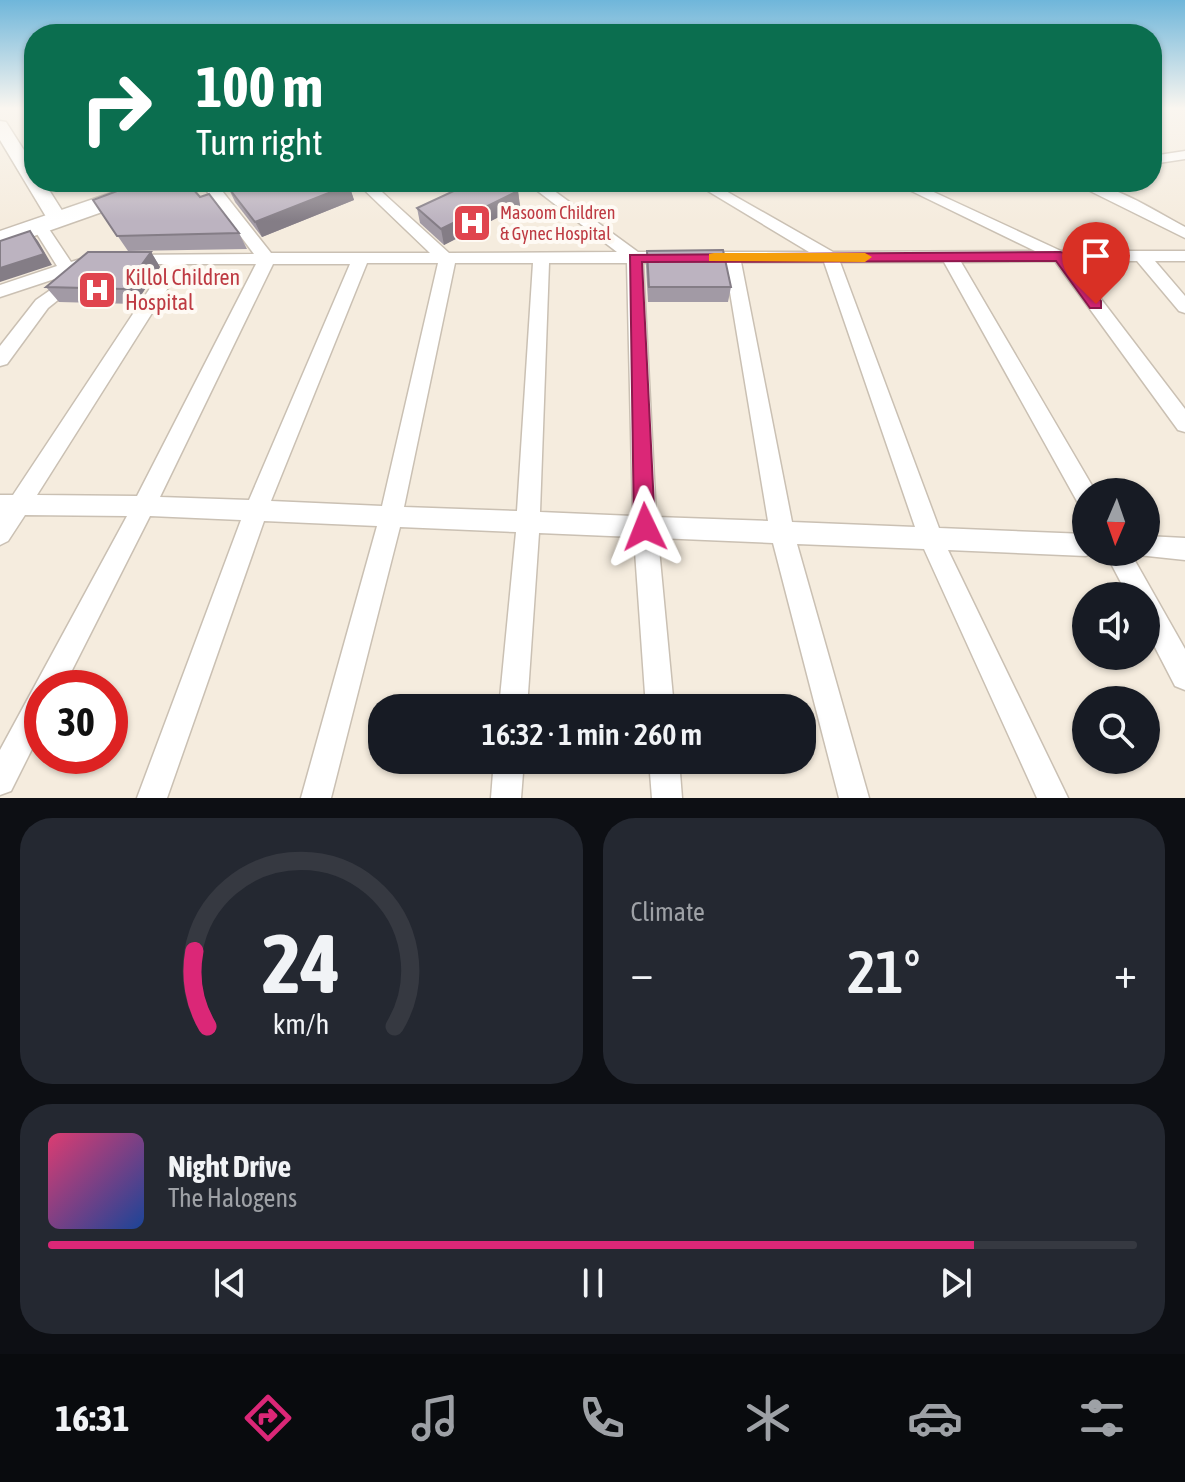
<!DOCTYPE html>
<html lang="en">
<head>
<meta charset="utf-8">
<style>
	body { margin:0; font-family:"Asap Condensed",sans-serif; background:#242831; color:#f1f3f6; height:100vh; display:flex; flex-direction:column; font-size:30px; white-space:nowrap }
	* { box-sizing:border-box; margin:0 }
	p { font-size:26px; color:#9ea1a6 }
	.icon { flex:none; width:44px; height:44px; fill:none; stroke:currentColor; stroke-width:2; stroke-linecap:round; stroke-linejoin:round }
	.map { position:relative; height:798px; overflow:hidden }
	.side { display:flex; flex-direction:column; gap:20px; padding:20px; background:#0d0f14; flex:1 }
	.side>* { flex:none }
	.banner { position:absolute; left:24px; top:24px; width:1138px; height:168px; border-radius:32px; box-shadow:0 2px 6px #0004; background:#0b6e4f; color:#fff; overflow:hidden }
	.needle { width:52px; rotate:182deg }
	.controls { position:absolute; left:1072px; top:478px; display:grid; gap:16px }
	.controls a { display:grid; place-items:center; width:88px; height:88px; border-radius:50%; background:#171b24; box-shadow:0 2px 6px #0004; font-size:40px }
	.speed { position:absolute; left:24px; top:670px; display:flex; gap:16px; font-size:40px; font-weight:700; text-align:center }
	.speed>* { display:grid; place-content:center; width:104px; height:104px; border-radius:50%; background:#171b24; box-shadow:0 2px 6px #0004; line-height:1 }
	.speed .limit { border:12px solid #d22; background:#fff; color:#111 }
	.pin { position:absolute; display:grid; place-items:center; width:68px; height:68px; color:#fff; margin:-82px -34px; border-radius:50% 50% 50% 0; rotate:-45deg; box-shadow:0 0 8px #0007 }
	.pin .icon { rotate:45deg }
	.me { position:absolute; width:88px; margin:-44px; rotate:358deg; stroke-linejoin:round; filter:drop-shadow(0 0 6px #0008) }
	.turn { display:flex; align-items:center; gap:28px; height:168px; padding:0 40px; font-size:36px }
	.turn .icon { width:104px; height:104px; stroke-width:2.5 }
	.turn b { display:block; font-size:56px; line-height:68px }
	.big { font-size:60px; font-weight:600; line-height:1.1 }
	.side .card { flex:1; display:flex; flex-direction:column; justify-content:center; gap:12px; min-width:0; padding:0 28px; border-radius:32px; background:#242831 }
	.side .dial { align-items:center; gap:0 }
	.dial svg { height:208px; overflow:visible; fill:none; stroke:#363941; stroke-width:7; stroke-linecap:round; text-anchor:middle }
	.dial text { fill:#f1f3f6; stroke:none }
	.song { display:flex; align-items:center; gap:24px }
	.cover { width:96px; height:96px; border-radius:12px; background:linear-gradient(135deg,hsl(340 70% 55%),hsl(220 70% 35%)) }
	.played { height:8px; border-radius:4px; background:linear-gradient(90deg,#db2777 85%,#363941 85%) }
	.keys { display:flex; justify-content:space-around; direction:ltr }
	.heat { display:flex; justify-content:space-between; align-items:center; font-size:44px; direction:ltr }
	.side .tiles { flex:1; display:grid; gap:20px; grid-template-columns:1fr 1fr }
	.card:last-child { grid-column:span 2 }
	.trip { position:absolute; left:368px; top:694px; width:448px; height:80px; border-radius:32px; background:#171b24; box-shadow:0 2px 6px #0004; font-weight:600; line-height:80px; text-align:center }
	.tab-bar { display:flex; height:128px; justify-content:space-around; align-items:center; background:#090b0e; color:#9ea1a6 }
	.tab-bar .icon { width:56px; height:56px }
	.tab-bar .current { color:#db2777 }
	.tab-bar b { font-size:36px; color:#f1f3f6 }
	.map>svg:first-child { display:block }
</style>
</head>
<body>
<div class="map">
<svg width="1185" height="798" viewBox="0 0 1185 798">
	<rect width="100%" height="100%" fill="#f5ecde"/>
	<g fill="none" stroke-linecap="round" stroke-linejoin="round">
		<defs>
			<g id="minor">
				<path d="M1185,151V159L1152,164V156Z"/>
				<path d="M200,182H215L271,253H430L356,182H371L449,253L617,252L526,182H542L638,252H809L693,182H710L833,252L1035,251L893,182H912L1061,251H1185V261H1155L1185,296V313L1179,311L1137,261H1072L1185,409V432L1178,430L1055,261L961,262L1094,489L1095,492H1086V506L1078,503L944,262H840L939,528L1086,534V552H1095L1086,556L948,550L1068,798H1037L924,549L797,544L869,798H839L773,543L658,538L674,708H646L634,537L539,533L527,708H499L516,532L400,527L331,798H301L377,526L264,521L167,798H137L241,520L150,516L63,688H42V729L11,791L0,795V750L127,516L25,515L8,541L0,545V495H13L166,264H129L123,263V255L254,254ZM725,262L768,521L656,517L643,263ZM741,262H824L915,527L792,522ZM367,263H438L382,506L271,501ZM455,263H533L517,511L404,507ZM549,263H627L633,516L540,512ZM183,264H256L137,496L37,495ZM273,264H350L249,500L160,497Z"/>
				<path d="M1072,182C1113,182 1149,208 1185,227V238Z"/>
				<path d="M40,221L45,223L71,262L97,254L105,259L103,263L0,297V285L57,266L32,226Z"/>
				<path d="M72,275L80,280L78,284L48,308L7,364L0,366V346L36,300Z"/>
				<path d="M1146,536L1185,538V560L1138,555L1136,552H1146Z"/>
				<path d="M1105,552H1130L1185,649V690L1175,686L1146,630V596H1128Z"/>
				<path d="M494,760H524L521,798H491Z"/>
				<path d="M649,760H679L682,798H652Z"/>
			</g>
			<path id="tertiary" d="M0,121L6,122L34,166V182H44L68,220L65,224L58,226L48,220L0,140Z"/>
			<path id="primary" d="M143,182H177L173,187L0,248V231Z"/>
		</defs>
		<use href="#minor" stroke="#cac0b3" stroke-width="3"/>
		<use href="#tertiary" stroke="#cac0b3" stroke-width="3"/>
		<use href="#primary" stroke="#cac0b3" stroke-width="3"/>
		<use href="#minor" fill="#fff" fill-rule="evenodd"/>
		<use href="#tertiary" fill="#fff" fill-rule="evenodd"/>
		<use href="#primary" fill="#fff" fill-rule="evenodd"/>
	</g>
	<g fill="#a29aa5">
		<path d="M349,185L354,200L262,237L235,202L228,187Z"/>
		<path d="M518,191L520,206L444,245L420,223L417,208Z"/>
		<path d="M200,197L239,233L247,249L128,251L93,200Z"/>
		<path d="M647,251L731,287L728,302H648L646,266Z"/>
		<path d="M151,252L160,267L135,304L59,302L46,287Z"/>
	</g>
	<g fill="#847d86">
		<path d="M349,185L354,200L262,237L255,222Z"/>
		<path d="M518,191L520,206L444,245L441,229Z"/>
		<path d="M30,231L38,241L52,265L0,282V268Z"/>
		<path d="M151,252L160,267L135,304L124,289Z"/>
	</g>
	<g fill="#bcb3c0" stroke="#847d86" stroke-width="2">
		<path d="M141,182H187L200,197L209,194L239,233L117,236L93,200Z"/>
		<path d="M242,182H346L349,185L255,222L228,187Z"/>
		<path d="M473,182H503L518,191L441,229L417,208Z"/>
		<path d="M30,231L44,254L0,268V241Z"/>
		<path d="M723,250L731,287H649L647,251Z"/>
		<path d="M88,252H151L124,289L46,287Z"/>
	</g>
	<linearGradient id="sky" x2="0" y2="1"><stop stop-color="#6fb6da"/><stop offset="0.49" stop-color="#faf6f0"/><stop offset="1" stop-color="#faf6f0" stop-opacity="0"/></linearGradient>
	<rect width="1185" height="221" fill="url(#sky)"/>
	<path fill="#db2777" stroke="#8e194d" stroke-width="2" d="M1060,252L1065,253L1101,301V308H1090L1056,261L642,262L655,527L652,533L645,536L637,533L634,527L630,255Z"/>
	<path fill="#f59e0b" d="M714,253H865L872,257L865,262L709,261V254Z"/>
	<defs>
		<symbol id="hospital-square" viewBox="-11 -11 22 22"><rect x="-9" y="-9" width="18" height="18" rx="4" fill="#e0444e" stroke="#fefaf4"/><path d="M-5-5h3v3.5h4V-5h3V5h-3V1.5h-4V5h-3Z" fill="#fff"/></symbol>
	</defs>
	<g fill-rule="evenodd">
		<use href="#hospital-square" x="450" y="201" width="44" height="44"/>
		<use href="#hospital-square" x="75" y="268" width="44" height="44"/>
	</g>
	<g text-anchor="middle" stroke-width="8" stroke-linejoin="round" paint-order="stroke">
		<g font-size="18" fill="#be3a42" stroke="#fefaf4" text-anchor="start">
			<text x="500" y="219">Masoom Children<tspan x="500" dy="21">&amp; Gynec Hospital</tspan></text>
		</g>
		<g font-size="22" fill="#be3a42" stroke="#fefaf4" text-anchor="start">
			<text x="125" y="285">Killol Children<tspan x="125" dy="25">Hospital</tspan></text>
		</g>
	</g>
</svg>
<div class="controls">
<a><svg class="needle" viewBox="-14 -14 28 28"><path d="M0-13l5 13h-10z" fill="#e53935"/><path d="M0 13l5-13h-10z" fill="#9ea1a6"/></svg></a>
<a><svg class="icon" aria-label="sound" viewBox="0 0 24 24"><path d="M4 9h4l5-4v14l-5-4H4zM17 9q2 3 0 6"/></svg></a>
<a><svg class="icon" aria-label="search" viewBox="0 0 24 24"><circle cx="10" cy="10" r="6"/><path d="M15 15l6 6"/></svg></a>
</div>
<div class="speed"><div class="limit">30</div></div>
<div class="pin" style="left:1096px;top:304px;background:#d93025"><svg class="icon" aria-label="arrive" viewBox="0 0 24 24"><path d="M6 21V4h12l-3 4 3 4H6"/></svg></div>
<svg class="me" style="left:645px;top:527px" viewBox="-20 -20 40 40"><path d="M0-17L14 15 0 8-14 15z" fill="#db2777" stroke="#fff" stroke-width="4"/></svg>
<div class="trip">16:32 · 1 min · 260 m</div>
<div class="banner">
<div class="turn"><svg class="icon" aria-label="right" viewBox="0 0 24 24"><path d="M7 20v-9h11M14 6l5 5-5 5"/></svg><div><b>100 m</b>Turn right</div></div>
</div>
</div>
<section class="side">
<div class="tiles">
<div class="card dial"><svg viewBox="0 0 100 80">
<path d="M14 69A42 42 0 1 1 86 69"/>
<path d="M14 69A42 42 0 0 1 9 40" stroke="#db2777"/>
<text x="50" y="56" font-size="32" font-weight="700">24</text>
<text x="50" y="72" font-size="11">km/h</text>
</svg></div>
<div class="card"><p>Climate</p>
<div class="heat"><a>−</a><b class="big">21°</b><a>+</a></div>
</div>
<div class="card">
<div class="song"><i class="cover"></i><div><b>Night Drive</b><p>The Halogens</p></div></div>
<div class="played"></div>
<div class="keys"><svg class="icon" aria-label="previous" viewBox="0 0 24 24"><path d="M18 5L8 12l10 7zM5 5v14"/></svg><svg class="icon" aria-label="pause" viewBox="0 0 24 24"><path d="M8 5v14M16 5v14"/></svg><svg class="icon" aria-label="next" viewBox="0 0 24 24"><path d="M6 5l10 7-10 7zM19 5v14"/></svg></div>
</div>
</div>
</section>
<nav class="tab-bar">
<b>16:31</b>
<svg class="icon current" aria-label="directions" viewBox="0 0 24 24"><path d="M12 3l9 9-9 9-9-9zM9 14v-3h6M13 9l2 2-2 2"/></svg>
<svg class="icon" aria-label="music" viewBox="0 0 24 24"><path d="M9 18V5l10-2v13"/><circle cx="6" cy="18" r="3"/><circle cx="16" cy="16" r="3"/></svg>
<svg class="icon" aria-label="phone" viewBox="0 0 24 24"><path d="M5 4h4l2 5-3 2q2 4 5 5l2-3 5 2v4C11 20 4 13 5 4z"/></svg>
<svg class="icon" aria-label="climate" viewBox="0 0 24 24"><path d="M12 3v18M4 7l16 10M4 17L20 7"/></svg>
<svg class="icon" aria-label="car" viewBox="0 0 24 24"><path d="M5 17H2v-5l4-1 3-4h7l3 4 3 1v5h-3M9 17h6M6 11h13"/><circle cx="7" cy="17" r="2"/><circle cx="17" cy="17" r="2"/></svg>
<svg class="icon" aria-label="filters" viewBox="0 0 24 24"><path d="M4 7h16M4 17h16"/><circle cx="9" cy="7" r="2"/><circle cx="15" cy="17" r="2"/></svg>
</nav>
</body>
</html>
